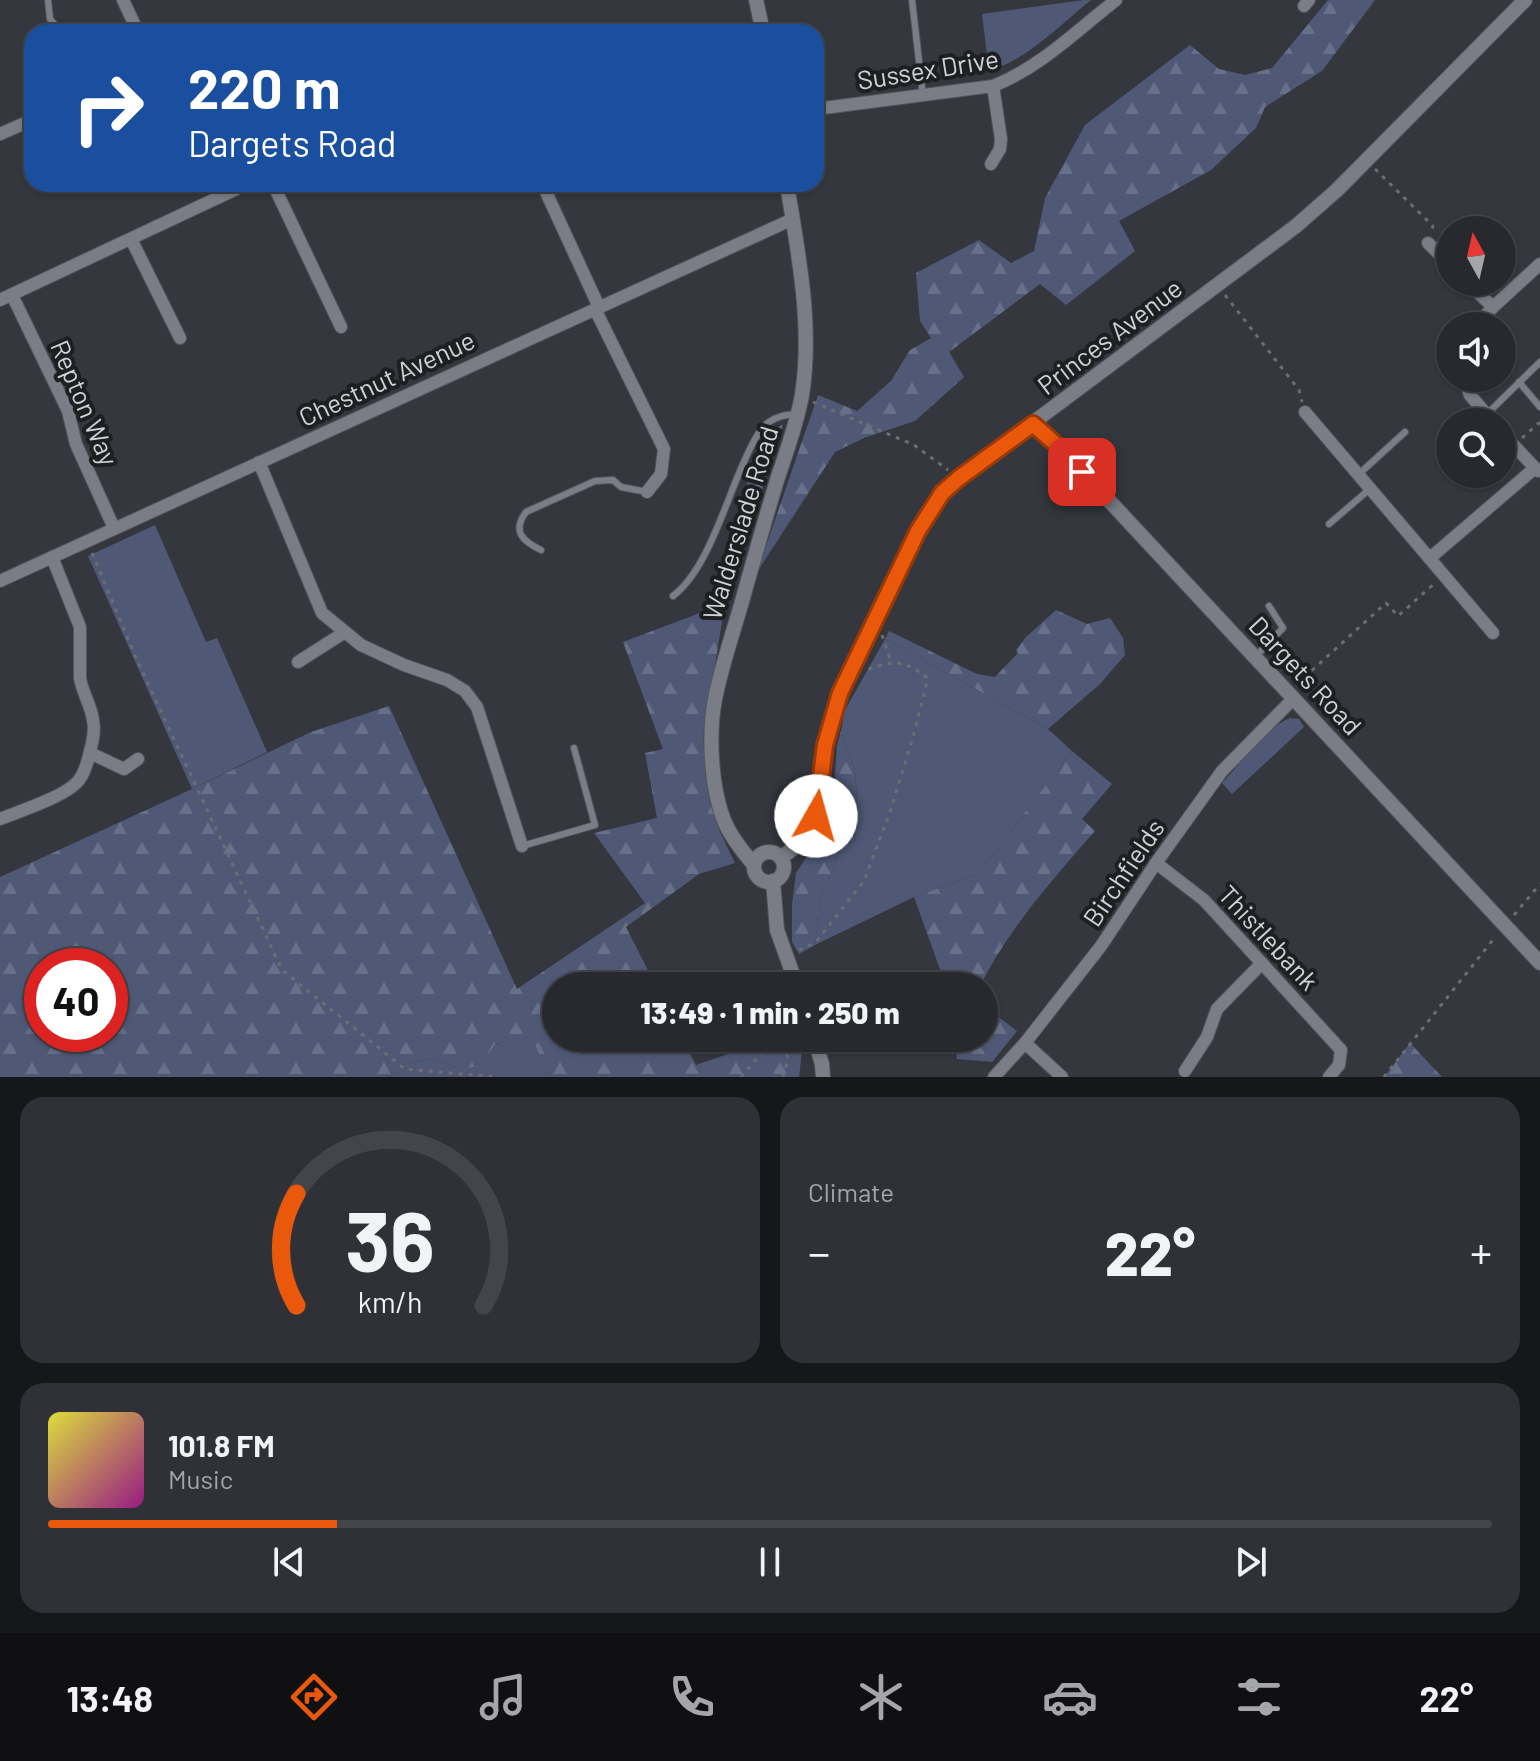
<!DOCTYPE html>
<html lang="en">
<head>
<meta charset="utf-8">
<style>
	body { margin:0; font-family:Barlow,sans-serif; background:#303137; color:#f1f3f6; height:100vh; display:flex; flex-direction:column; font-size:30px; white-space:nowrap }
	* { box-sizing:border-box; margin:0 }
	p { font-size:26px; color:#a5a6aa }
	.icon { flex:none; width:44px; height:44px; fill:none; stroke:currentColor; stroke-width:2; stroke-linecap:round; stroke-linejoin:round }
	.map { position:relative; height:1077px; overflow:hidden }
	.sheet { display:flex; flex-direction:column; gap:20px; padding:20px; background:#16171a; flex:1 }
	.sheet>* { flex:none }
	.banner { position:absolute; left:24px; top:24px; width:800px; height:168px; border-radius:24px; box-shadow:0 2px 6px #0004,0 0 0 2px #44454b; background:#1a4fa0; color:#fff; overflow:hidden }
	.needle { width:52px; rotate:352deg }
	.tools { position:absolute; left:1436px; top:216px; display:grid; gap:16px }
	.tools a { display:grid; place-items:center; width:80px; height:80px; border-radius:50%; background:#28292f; box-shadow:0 2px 6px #0004,0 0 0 2px #44454b; font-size:40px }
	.speed { position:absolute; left:24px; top:948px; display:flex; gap:16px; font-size:40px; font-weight:700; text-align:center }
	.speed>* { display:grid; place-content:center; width:104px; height:104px; border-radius:50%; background:#28292f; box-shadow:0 2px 6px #0004,0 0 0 2px #44454b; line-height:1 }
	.speed .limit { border:12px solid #d22; background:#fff; color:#111 }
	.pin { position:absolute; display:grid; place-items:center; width:68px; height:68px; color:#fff; margin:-34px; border-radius:16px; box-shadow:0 4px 12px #0006 }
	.me { position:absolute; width:88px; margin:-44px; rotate:7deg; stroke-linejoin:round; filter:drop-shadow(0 0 6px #0008) }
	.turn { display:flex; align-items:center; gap:28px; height:168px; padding:0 32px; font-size:36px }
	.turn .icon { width:104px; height:104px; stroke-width:2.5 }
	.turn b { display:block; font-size:56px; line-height:68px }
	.big { font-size:60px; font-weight:800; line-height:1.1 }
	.sheet .widget { flex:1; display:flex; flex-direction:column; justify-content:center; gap:12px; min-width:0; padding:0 28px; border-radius:24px; background:#303137 }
	.sheet .dial { align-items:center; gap:0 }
	.dial svg { height:208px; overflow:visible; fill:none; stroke:#44454b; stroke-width:7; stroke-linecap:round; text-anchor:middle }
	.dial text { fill:#f1f3f6; stroke:none }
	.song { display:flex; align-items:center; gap:24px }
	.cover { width:96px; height:96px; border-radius:12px; background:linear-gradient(135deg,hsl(60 70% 55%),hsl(310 70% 35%)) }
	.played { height:8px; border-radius:4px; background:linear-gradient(90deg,#ea580c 20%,#44454b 20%) }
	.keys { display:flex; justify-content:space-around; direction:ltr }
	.heat { display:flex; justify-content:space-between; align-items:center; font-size:44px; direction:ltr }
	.sheet .tiles { flex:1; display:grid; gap:20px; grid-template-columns:1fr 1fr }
	.widget:last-child { grid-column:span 2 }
	.trip { position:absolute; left:542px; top:972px; width:456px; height:80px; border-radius:40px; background:#28292f; box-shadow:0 2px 6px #0004,0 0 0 2px #44454b; font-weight:800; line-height:80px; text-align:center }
	.tabs { display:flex; height:128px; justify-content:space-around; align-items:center; background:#101013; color:#a5a6aa }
	.tabs .icon { width:56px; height:56px }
	.tabs .active { color:#ea580c }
	.tabs b { font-size:36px; color:#f1f3f6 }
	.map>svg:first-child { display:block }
</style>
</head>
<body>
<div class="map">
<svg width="1540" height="1077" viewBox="0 0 1540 1077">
	<defs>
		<pattern id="forest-firs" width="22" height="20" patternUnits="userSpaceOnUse" patternTransform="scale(2)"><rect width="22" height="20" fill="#4f5976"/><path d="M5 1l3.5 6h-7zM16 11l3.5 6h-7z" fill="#677089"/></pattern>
	</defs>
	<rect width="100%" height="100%" fill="#35373f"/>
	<g fill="#4f5976">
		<path d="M1084,0H1091C1060,25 1028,59 989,71L982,14Z"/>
		<path d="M155,525L206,642L217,638L267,752L192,789L88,556Z"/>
		<path d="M885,639L1048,729L1072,751L978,874L914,897L815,945L820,900L842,846L858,817L855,770L841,731L845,710Z"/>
		<path d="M1290,718L1299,719L1304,727L1232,794L1222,783C1238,766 1269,725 1290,718Z"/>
		<path d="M495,1043L520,1052L535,1044L550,1077H390L400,1065L434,1058L459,1069Z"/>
	</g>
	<g fill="url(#forest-firs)" fill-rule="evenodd">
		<path d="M1328,0H1375L1322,71L1265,107L1256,128L1211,170L1119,221L1135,251L1066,305L1040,284L949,352L964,377L915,421L864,438L835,452L757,572L818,395L857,411L891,381L910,350L931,338L920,321L916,273L979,240L1011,263L1034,251L1045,198L1085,125L1190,45L1219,69L1245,75L1272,68Z"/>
		<path d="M783,424L725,603L703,740L712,805L720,832L735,863L699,874L626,927L656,986H556V1038H682L696,1065L775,1038L803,1043L799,1077H550L535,1045L520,1053L496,1043L479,1066L459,1069L434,1058L400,1065L390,1077H0V877L192,789L311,732L389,706L517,989L645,903L594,833L657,818L645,753L663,749L623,642L708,610L760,442ZM42,966H110V1034H42Z"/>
		<path d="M1056,610L1087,624L1110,618L1123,638L1125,655L1100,684L1048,729L885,639L889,631L977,674L995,677L1018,653L1016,650L1026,637Z"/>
		<path d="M841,731L855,770L858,817L842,846L820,900L815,945L799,954L792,942V905L796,873L827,826L833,805L837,745Z"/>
		<path d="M1072,751L1112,784L1082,819L1095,831C1053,879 1009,928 980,986H946L914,897L978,874Z"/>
		<path d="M984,1006L1017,1031L992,1062L957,1059L954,1038H984Z"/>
		<path d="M1410,1043L1442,1077H1384Z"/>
	</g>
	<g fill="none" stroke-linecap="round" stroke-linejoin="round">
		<defs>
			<g id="service">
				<path d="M48,0L50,19L61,32"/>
				<path d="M912,0L923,96"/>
				<path d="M1519,382L1540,407"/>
				<path d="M1486,415L1540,362"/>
				<path d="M1359,474L1405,432"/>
				<path d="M1329,524L1371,488"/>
				<path d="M541,550C522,541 512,531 526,512L595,481L613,480L621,487L647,492"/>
				<path d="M673,596C707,570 725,504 743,464C749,451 757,431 769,422C779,415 787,415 798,414"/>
				<path d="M1256,656L1283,628L1269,606"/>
				<path d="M522,846L595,825L574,748"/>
			</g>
			<g id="minor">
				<path d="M123,0L138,32"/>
				<path d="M1304,6L1309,0"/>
				<path d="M816,109L993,86C1041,67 1076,31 1116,0"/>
				<path d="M0,134L32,120"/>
				<path d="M991,164L1000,149L1001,139L993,86"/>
				<path d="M273,184L341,327"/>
				<path d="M545,184L546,192L599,307"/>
				<path d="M131,239L180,338"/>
				<path d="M1428,243L1450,265"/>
				<path d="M1467,282L1493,307"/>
				<path d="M12,295L68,411L76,444L114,528"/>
				<path d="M0,300L247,184"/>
				<path d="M595,309L664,449L661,474L647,492"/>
				<path d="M1476,326L1493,307L1540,264"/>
				<path d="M1464,378L1470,395L1493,422"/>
				<path d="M1305,412L1493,633"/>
				<path d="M1502,433L1538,471"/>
				<path d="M259,462L322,613L361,645L404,665L447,680L465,691L477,707L522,846"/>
				<path d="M1430,558L1535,468"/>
				<path d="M0,581L793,219"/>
				<path d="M298,662L345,632"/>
				<path d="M90,753L124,769L138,759"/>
				<path d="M0,819C20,811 67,796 79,780C85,772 88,761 90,751C93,741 95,730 93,720C91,705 82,692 80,678V627L52,557"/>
				<path d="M1156,863L1204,900L1341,1050L1339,1065L1329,1077"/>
				<path d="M1025,1043L1062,1077"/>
				<path d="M1185,1071L1207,1037L1217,1009L1262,963"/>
				<path d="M994,1077L1025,1043L1101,946L1156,863L1222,771L1294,698"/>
			</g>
			<g id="tertiary">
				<path d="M756,0L763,32"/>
				<path d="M1033,424L1060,448L1540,963"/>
				<circle cx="769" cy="867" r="15"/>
				<path d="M781,858L796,846L816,816L825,745L840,693L918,531L942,493L959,478L1296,226L1337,190L1525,0"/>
				<path d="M754,865C744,853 733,840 726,825C711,791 708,736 715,699C721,668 732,636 741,605C753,562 765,520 778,477C787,450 797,423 802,395C813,325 798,253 787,184"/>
				<path d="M773,881L777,930L797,986"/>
				<path d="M814,1038L822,1064L823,1077"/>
			</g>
		</defs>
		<use href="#service" stroke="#53555a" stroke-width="8"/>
		<use href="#minor" stroke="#53555a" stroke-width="14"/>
		<use href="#tertiary" stroke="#53555a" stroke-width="16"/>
		<g stroke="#6c6d74" stroke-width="3" stroke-dasharray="4 6" stroke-linecap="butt">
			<path d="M1375,169L1433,226L1431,232"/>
			<path d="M1225,295L1299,390L1302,402"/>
			<path d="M813,402L914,445L948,470"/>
			<path d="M1522,438L1540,422"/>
			<path d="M92,553L137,660L282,970L405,1069L497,1077"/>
			<path d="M882,635L891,662"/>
			<path d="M1297,684L1386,603L1398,616L1436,582"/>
			<path d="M1514,915L1540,884"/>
			<path d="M799,950L815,943L864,881L890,812L913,737L928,678C901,659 897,660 866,670"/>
			<path d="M741,1077L775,1038H784"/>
			<path d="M784,1077L783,1074L788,1061L785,1038"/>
			<path d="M1384,1077L1496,936"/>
		</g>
		<use href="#service" stroke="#7a7d86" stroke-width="6"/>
		<use href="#minor" stroke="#7a7d86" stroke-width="12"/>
		<use href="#tertiary" stroke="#7a7d86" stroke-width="14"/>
	</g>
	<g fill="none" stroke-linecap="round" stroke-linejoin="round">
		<defs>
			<path id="route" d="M816,816L825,745L840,693L918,531L942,493L959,478L1033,424L1060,448L1082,472"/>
		</defs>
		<use href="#route" stroke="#983908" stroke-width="20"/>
		<use href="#route" stroke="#ea580c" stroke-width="14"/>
	</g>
	<g text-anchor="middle" stroke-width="8" stroke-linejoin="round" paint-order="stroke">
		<g font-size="26" fill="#d1d2d7" stroke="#1e1f22">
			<text transform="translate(928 70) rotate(-9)" y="9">Sussex Drive</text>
			<text transform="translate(1110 337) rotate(-37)" y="9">Princes Avenue</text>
			<text transform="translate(387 379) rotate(-25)" y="9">Chestnut Avenue</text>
			<text transform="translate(84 403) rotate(67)" y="9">Repton Way</text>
			<text transform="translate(741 523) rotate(-73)" y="9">Walderslade Road</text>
			<text transform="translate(1305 676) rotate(47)" y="9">Dargets Road</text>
			<text transform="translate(1124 873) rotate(-56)" y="9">Birchfields</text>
			<text transform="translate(1268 938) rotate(47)" y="9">Thistlebank</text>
		</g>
	</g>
</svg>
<div class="tools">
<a><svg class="needle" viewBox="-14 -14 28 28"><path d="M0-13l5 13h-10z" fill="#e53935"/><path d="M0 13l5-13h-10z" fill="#a5a6aa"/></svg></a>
<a><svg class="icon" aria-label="sound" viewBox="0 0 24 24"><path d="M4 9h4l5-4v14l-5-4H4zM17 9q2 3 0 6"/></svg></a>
<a><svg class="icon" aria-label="search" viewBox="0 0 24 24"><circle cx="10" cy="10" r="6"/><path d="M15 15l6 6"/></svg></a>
</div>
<div class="speed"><div class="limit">40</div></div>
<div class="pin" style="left:1082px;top:472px;background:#d93025"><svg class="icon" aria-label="arrive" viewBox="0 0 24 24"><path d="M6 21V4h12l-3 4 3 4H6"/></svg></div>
<svg class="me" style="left:816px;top:816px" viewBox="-20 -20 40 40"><circle r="19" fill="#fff"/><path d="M0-13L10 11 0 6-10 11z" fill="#ea580c"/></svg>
<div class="trip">13:49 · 1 min · 250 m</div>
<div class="banner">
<div class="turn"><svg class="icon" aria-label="right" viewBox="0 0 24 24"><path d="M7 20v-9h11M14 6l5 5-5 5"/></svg><div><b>220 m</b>Dargets Road</div></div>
</div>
</div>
<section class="sheet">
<div class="tiles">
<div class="widget dial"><svg viewBox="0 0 100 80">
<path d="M14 69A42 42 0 1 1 86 69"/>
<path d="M14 69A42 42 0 0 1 14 26" stroke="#ea580c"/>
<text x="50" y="56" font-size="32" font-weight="700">36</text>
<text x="50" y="72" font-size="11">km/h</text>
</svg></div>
<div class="widget"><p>Climate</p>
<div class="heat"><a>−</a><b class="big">22°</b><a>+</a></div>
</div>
<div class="widget">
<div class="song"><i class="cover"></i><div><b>101.8 FM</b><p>Music</p></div></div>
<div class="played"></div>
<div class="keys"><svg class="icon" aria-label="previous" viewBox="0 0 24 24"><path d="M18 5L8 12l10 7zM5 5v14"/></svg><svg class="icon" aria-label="pause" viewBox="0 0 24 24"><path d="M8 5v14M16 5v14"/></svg><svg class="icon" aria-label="next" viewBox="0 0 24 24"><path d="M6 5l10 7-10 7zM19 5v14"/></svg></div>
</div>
</div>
</section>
<nav class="tabs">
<b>13:48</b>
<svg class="icon active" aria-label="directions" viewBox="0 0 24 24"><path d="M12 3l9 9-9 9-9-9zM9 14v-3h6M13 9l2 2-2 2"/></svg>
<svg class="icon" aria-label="music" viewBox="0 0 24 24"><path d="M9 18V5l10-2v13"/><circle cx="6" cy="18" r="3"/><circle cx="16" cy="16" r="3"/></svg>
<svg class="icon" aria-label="phone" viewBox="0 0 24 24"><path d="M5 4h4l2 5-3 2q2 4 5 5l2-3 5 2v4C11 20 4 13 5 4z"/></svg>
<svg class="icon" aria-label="climate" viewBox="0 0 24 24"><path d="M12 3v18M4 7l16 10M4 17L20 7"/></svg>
<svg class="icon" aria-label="car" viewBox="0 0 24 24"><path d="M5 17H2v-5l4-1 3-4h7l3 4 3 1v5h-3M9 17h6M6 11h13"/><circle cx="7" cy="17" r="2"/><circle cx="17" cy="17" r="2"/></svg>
<svg class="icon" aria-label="filters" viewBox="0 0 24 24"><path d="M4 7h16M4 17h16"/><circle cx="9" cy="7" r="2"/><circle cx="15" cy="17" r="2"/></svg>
<b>22°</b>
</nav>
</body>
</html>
